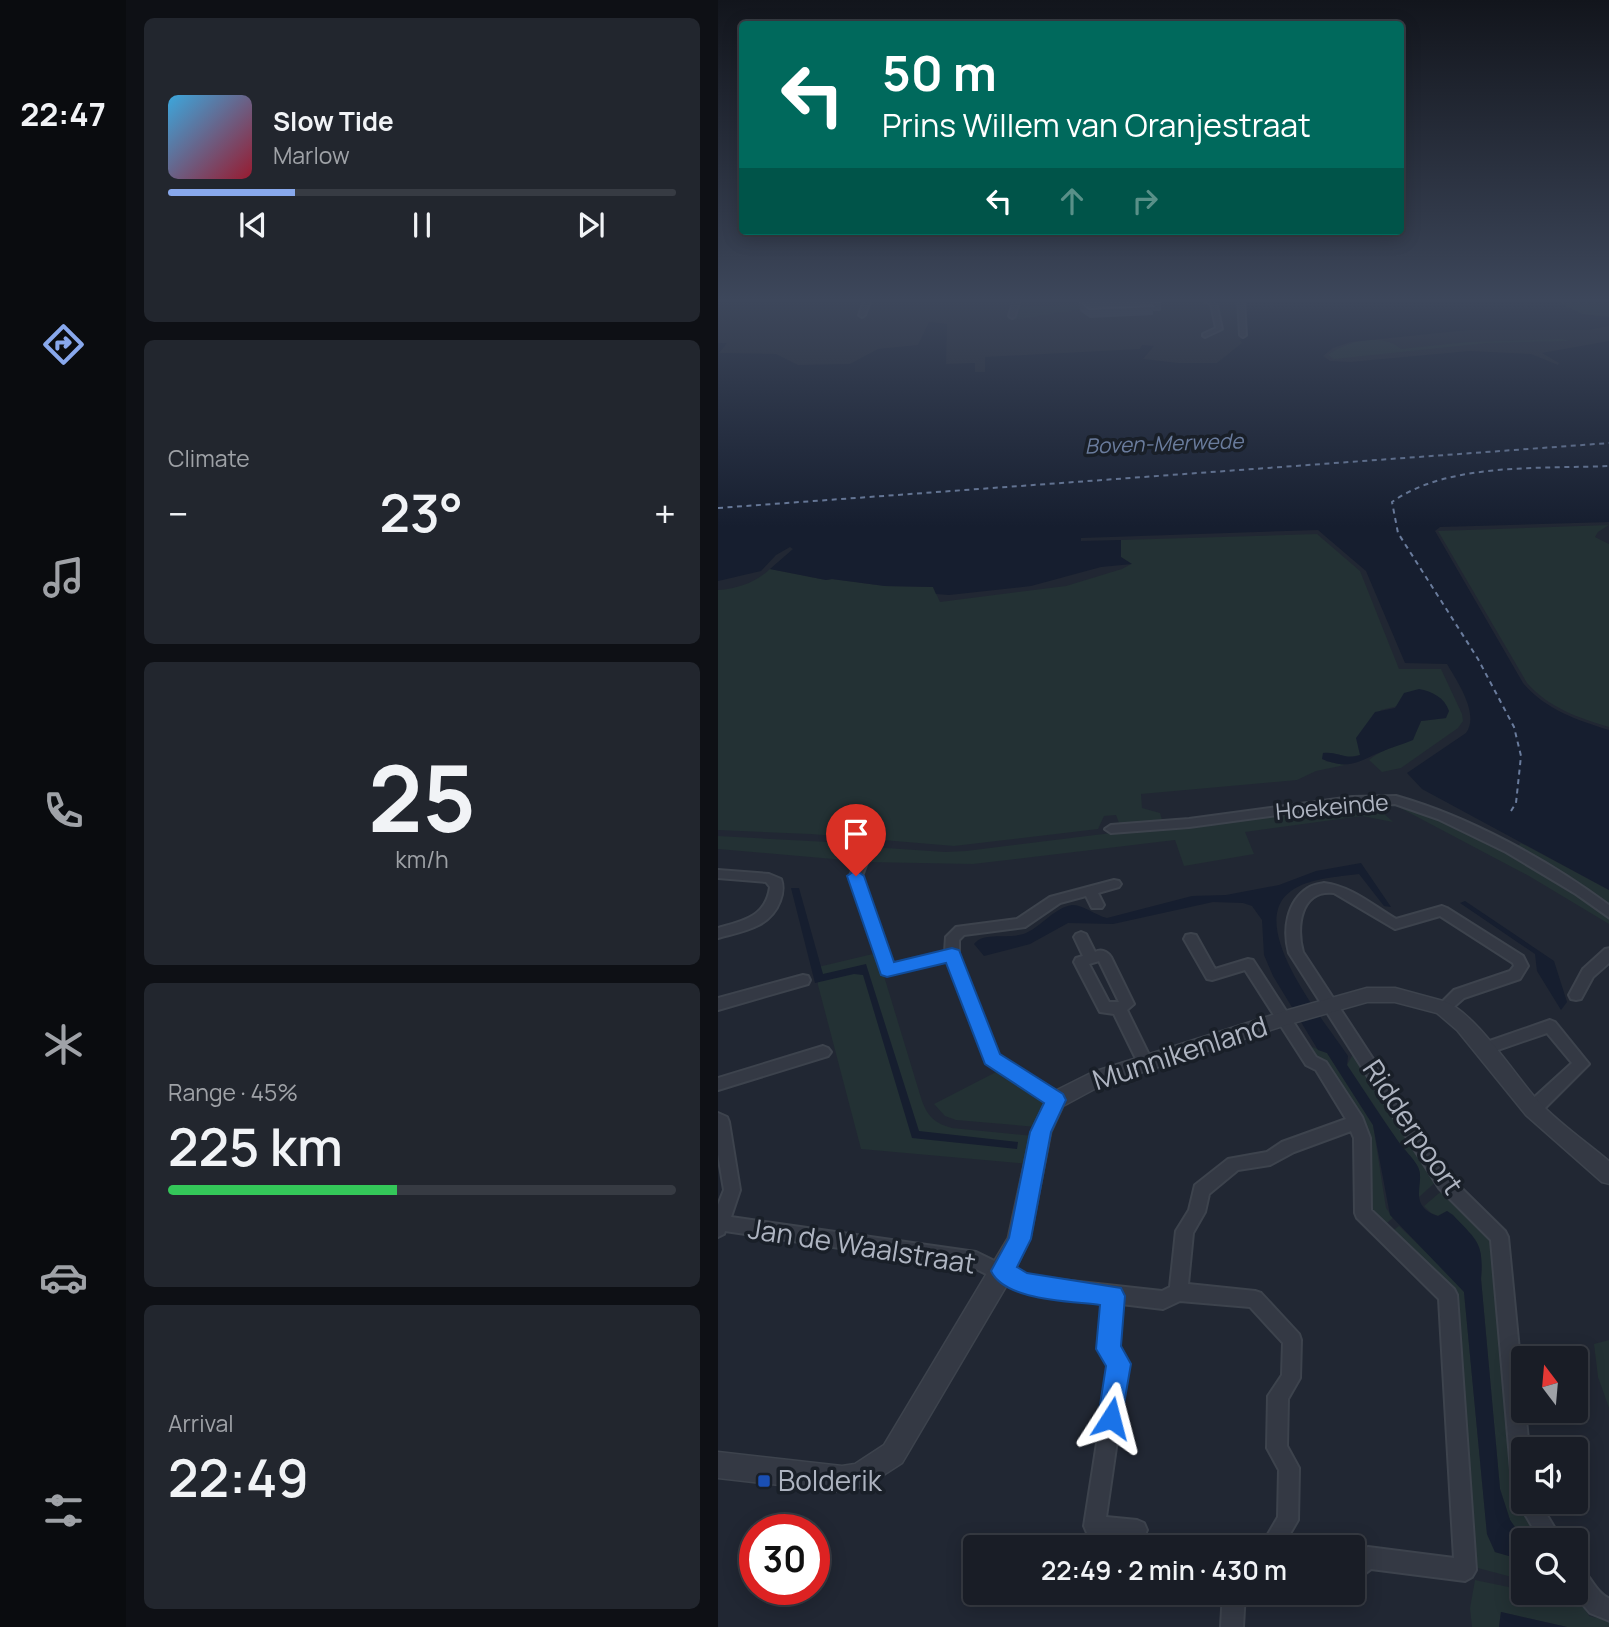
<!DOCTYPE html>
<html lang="en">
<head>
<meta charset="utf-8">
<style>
	body { margin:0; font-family:Manrope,sans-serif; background:#22262e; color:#f1f3f6; height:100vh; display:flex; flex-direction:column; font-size:26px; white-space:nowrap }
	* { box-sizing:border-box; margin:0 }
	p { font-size:23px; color:#9fa2a7 }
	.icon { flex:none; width:38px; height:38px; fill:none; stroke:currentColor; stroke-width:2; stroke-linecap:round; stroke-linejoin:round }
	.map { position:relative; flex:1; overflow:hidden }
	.details { display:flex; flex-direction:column; gap:18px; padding:18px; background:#0e1015; width:592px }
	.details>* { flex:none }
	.top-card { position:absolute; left:21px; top:21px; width:665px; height:214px; border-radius:7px; box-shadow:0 4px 18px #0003,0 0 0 2px #373b43; background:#00695c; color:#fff; overflow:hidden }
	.needle { width:46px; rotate:344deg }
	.buttons { position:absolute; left:793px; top:1346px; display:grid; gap:14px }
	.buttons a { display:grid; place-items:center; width:77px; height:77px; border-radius:7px; background:#191d26; box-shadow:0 4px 18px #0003,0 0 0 2px #373b43; font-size:35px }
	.speed { position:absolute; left:21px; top:1514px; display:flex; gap:14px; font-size:35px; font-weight:700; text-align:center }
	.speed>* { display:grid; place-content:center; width:91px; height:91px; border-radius:50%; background:#191d26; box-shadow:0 4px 18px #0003,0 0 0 2px #373b43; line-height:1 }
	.speed .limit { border:10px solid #d22; background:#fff; color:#111 }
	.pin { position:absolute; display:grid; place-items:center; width:60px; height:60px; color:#fff; margin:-72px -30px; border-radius:50% 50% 50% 0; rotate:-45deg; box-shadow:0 0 7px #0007 }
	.pin .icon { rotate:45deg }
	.me { position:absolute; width:77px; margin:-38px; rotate:9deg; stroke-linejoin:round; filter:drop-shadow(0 0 5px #0008) }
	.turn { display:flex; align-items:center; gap:24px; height:147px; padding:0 28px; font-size:32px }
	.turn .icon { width:91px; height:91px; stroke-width:2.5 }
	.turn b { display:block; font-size:49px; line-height:60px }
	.lanes { display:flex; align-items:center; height:66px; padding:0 28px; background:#0003; justify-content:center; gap:35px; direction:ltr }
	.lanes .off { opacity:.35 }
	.big { font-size:52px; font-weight:600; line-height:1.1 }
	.details .tile { flex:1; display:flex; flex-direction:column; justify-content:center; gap:10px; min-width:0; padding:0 24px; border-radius:10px; background:#22262e }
	.details .dial { align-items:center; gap:0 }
	.dial b { font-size:91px; line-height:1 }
	.song { display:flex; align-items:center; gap:21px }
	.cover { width:84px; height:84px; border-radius:10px; background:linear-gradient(135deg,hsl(200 70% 55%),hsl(350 70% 35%)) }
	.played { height:7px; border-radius:4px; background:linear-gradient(90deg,#88a8ec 25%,#373b43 25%) }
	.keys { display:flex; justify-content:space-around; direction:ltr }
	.heat { display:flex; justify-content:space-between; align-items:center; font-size:38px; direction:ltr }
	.charge { height:10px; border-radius:5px; background:linear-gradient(90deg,#34c759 45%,#373b43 0) }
	.trip { position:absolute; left:245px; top:1535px; width:402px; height:70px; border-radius:7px; background:#191d26; box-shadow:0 4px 18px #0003,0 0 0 2px #373b43; font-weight:600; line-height:70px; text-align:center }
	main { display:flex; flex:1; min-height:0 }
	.dock { display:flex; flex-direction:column; width:126px; justify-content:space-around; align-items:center; background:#0a0c0f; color:#9fa2a7 }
	.dock .icon { width:49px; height:49px }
	.dock .active { color:#88a8ec }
	.dock b { font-size:32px; color:#f1f3f6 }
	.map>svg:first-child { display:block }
</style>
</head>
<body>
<main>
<nav class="dock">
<b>22:47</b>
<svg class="icon active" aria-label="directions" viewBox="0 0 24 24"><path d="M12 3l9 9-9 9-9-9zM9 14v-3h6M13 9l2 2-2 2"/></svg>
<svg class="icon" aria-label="music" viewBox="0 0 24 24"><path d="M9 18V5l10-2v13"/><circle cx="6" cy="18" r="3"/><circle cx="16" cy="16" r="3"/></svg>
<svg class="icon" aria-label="phone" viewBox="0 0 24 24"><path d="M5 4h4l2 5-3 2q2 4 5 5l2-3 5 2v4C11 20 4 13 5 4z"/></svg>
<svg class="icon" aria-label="climate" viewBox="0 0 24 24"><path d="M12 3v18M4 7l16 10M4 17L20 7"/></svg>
<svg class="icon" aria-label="car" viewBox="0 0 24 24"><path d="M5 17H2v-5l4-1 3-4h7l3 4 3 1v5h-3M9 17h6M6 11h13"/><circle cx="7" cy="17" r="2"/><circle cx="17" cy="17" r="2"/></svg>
<svg class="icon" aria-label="filters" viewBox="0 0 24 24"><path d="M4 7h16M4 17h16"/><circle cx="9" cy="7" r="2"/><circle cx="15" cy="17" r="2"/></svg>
</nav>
<section class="details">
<div class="tile">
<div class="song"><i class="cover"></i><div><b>Slow Tide</b><p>Marlow</p></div></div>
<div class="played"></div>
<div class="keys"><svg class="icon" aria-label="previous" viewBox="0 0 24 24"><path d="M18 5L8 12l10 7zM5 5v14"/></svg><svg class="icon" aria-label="pause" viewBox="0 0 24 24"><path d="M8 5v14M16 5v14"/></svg><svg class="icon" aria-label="next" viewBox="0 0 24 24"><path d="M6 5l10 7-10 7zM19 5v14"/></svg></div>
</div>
<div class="tile"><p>Climate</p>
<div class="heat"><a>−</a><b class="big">23°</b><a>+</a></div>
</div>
<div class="tile dial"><b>25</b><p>km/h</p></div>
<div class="tile"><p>Range · 45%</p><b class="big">225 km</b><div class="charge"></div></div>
<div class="tile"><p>Arrival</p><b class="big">22:49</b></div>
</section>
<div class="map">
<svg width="892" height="1627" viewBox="0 0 892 1627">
	<rect width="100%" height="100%" fill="#212733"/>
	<g fill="#233134">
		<path d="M834,299L891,301V317L864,314Z"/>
		<path d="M404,303L295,320L300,307Z"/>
		<path d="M843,339L852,341L769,343L616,359L610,355C628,341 665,332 683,349L751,342Z"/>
		<path d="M891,525L880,532L877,537L891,544V727C861,718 831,708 809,683L720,531Z"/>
		<path d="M599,534L642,571L681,669H723L744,714L745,721L740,728L683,768L664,772L651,760C672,742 691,751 703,721L728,718L680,706L663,710L642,755L628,758L620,754L607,761L627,765L598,771L579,780L423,794L424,808L442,813L445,823L407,825L401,823L398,815L386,816L380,829L236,846L93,834L0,830V590C20,589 38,582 52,569L108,580L114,579L167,586L215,587L222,602L348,586L404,569L413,564L403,557V540Z"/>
		<path d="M671,802C706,804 741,827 771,843C813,866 854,887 891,916V924L811,876Z"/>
		<path d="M636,803L658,806L675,822L644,816L527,832L536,854L466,866L457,840L255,864L147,862L153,847L227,852L248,851Z"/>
		<path d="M0,836L110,842L144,846L138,861L0,849Z"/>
		<path d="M803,843L891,890V908L797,849Z"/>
		<path d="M159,953L203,1098C209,1116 216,1123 234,1128L316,1136L312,1164L143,1149L100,985V967Z"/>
		<path d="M592,1046L609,1053L655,1125L668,1208L675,1218L665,1226L652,1212L632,1108Z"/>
		<path d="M636,1052L720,1180L701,1197L698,1191L702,1173L699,1165L681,1143L629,1065Z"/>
		<path d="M280,1071L328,1101L319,1127L238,1120L227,1116L216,1104Z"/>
		<path d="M727,1188L771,1235L775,1243L798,1491L828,1540H806L792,1520L782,1489L763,1279C766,1239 756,1238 729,1211L720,1216L713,1213L706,1206Z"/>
		<path d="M681,1226L740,1283L746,1292L769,1534L777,1552L805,1560V1580L756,1567L738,1305L672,1233Z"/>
		<path d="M891,1340H892L891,1408L880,1377L876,1344Z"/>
		<path d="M757,1580L805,1590V1592L863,1602L871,1616L892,1621L891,1627H849L783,1612L781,1627H754L752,1608Z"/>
	</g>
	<g fill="#161e2f">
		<path d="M526,299H834L864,314L891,317V326L870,330H750L633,342L615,348L605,356L612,361L632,362L752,351L813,354L840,365L841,363L824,353L891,341V522L722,527L717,531L805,683C827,709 859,720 891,730V890L704,789L689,773L748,733C762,714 739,681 729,664L687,663L648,571L600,530L363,538V541L403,540V557L414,564L383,567L313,586L231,595L218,594L215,587L167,586L114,579L108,580L52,569L75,549L72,547L58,555L43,571L0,581V343H9L1,353L58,354L80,365L132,364L160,349L200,345L211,322L229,324L228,364L257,363V372H267V357L422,349L424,345L436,346L425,359L460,363H499L524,343L522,340L529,333Z"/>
		<path d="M701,689C714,691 727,698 731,711L728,718L703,721L695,740C684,745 673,747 663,752C639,762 631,770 604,759L605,753C619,751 627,760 642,755L638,738L657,712L677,708L686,693Z"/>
		<path d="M643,863L673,907L666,906L641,874C619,877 591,878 573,891C525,925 609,1024 630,1056L629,1065C646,1090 662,1116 680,1141C686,1150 695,1157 700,1167C708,1183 688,1205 720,1216L729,1211L735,1215C759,1241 766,1242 763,1279L782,1489L792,1520L806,1540L805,1560L777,1552L769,1534L746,1292L672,1215L655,1125L609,1053L600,1050L555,976L546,955L544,920L534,906L525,903L495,902L395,924L350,923L312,944L266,956L256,944C266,931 292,940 308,933C324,926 336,908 354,905C364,904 377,915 389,918L474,896L508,895L561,885L598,871Z"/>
		<path d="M73,888H81L105,974L148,964L201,1131L300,1142L299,1149L194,1138L145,975L136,974L97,983Z"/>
		<path d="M747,901L836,961L849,1002L843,1010L819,971L817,954L742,903Z"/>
		<path d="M783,1612L849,1627H781Z"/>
	</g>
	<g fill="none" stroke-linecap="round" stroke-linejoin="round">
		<g stroke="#6a7c9d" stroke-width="2" stroke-dasharray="5 4.5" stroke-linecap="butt">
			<path d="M0,508L892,443"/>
			<path d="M793,811L798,803L803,756L796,727L760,659L680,533L674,502C730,462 825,469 892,466"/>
		</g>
		<defs>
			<g id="minor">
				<path d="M147,299H153L147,315L144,317L141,315Z"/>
				<path d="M296,299H302L297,316L294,318L291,316Z"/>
				<path d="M482,299L498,302L504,329L487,337L485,336V334L498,328L493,304Z"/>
				<path d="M520,299H526L528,335L525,337L522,335Z"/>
				<path d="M678,796C752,817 830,860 892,906V918L858,894L788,852L720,819L677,804L634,805L471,827L393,833L387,829L393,825L471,819L634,797Z"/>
				<path d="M149,842L155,846L144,876L174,964L227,952L228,937L238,927L299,919L332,897L396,880L401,881L403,884L401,887L380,893L386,905L384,908H374L368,896L342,903L307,927L246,935L241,940V955L280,1055L344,1095L346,1100L344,1105L338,1106L332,1105L269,1063L229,961L169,975L164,974L132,876L143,846Z"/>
				<path d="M0,870L51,874L63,879C66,887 65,893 62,901C52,928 25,931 0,938V928C25,921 48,917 52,887L48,882L0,878Z"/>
				<path d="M606,883C635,887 654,905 678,919L724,906L729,908L805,956L810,966L802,979L746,998L730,1012L725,1014L720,1012L718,1008L736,990L792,971L796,966L795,963L722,916L677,929L616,893C582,889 578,928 585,952L733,1178L787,1231L790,1237L805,1391V1410H807L811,1449H805V1502H821L844,1540H822L795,1493L773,1240L721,1188L571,953C565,931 568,902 590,888C594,885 601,884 606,883Z"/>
				<path d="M363,932L368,934L377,952C383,949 389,951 393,957L416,1004L409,1010L435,1063L432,1067L427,1069L422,1067L396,1014L382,1012L356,962L358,958L365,956L356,937L358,934ZM381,961L401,1002H391L371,964Z"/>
				<path d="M473,934L478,935L497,969L530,959L535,960L598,1057L608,1062L644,1117L652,1138L653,1210L736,1289L739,1295L758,1570L754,1577L747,1581L653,1569C648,1573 642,1578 635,1577V1555L650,1547L736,1558L721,1299L639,1218L637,1213L636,1138L633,1131L576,1152L552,1165L520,1170L491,1194L487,1212L475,1233L470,1284L537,1291L543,1293L581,1334L583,1340L582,1378L570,1399L569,1446L581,1468L580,1520L569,1539L572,1547H548L546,1541L560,1517L561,1470L549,1448L550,1396L564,1375L565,1343L532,1307L462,1301L445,1309L403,1304L400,1347L410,1364L388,1517L419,1520L426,1523L429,1530L426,1537C412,1543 383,1539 369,1533L366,1526L391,1366L381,1349L385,1302L305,1292L256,1268L7,1231L6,1234L0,1237V1205L6,1190L0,1154V1113L9,1117L11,1122L22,1190L13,1217L258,1252L307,1276L444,1291L452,1287L458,1231L471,1210L477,1185L510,1159L549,1152L564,1142L628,1119L598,1070L588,1065L527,970L494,980L489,979L466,939L468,935Z"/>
				<path d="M892,948V962L875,977L863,999L858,1000L853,999L851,995L865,969L887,949Z"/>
				<path d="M85,975L90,976L92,980L90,984L0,1010V998Z"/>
				<path d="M832,1020L837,1022L871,1064L821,1114L815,1116L809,1114L807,1109L809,1104L854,1063L829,1033L768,1054L763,1052L760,1048L763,1044Z"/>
				<path d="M105,1046L110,1048L113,1052L110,1056L0,1090V1078Z"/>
				<path d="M858,1566C873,1573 876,1592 892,1599V1621L872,1613L857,1595L855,1592H858Z"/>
				<path d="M505,1592H527L525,1627H503Z"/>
			</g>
			<path id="tertiary" d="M649,988H677L725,1001C757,1011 797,1076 821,1102C842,1124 868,1142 892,1162V1184L884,1182L808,1115L739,1030L719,1013L677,1002H649L568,1025L382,1086L345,1106L333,1132L312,1239L293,1278L184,1463L150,1485L124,1492L0,1478V1452L124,1466L137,1464L166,1445L290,1238L313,1132L331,1094L375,1072L567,1011Z"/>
		</defs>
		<use href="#minor" stroke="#3d434d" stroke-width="4"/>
		<use href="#tertiary" stroke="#3d434d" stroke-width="3"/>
		<use href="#minor" fill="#343944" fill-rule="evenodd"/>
		<use href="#tertiary" fill="#343944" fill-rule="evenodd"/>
	</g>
	<path fill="#3c4352" d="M443,299V311H435V315L372,318L362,311L361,301Z"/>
	<path fill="#48505e" stroke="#585f6e" stroke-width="2" d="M377,299H443V302H433L435,306L371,309L361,301Z"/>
	<linearGradient id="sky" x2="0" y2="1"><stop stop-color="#12151c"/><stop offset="0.57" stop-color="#3d475b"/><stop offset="1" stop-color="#3d475b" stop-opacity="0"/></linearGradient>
	<rect width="892" height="527" fill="url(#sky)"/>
	<path fill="#1a73e8" stroke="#114b97" stroke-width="2" d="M138,870L146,876L176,962L234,948L241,950L282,1054L345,1094L348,1100L333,1132L313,1239L299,1267L309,1273L403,1288L407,1296L403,1346L413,1364L402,1427L393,1430L384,1427L380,1418L388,1366L378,1349L382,1305C353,1301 287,1301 273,1271L291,1238L312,1132L326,1103L267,1064L228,963L169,977L163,975L129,876Z"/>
	<rect fill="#1a4fb4" stroke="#191f28" stroke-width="2.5" x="39" y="1474" width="14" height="14" rx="3.5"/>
	<g text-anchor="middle" stroke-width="7" stroke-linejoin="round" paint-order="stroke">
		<g font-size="21" font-style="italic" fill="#6a7c9d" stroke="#191f28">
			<text transform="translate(446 444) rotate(-2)" y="7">Boven-Merwede</text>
		</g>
		<g font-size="23" fill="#aeb4c1" stroke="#191f28">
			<text transform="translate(614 807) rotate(-5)" y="8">Hoekeinde</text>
		</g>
		<g font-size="28" fill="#aeb4c1" stroke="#191f28">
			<text transform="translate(462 1053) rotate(-18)" y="10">Munnikenland</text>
			<text transform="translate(695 1127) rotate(56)" y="10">Ridderpoort</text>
			<text transform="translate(144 1246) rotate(9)" y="10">Jan de Waalstraat</text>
		</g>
		<g font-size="28" fill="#aeb4c1" stroke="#191f28" text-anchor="start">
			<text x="60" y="1491">Bolderik</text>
		</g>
	</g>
</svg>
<div class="buttons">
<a><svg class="needle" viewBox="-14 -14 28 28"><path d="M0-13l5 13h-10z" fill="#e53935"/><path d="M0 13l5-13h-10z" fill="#9fa2a7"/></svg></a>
<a><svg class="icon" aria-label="sound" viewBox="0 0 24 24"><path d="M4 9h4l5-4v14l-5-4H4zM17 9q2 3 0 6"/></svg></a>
<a><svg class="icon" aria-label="search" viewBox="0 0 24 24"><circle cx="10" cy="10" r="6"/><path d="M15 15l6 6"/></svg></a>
</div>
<div class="speed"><div class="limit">30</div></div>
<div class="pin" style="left:138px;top:876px;background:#d93025"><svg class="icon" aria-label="arrive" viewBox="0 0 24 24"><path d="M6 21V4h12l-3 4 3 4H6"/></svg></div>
<svg class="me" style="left:393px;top:1418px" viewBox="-20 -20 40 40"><path d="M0-17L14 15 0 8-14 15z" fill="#1a73e8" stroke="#fff" stroke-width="4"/></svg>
<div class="trip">22:49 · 2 min · 430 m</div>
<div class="top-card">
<div class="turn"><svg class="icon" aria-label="left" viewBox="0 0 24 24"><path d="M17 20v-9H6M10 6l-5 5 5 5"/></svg><div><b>50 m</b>Prins Willem van Oranjestraat</div></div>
<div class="lanes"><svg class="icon" aria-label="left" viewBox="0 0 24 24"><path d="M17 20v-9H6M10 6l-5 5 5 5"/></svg><svg class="icon off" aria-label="ahead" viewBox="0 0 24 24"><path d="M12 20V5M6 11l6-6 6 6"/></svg><svg class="icon off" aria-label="right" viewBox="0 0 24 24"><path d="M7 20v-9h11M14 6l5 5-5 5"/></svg></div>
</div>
</div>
</main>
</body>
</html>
